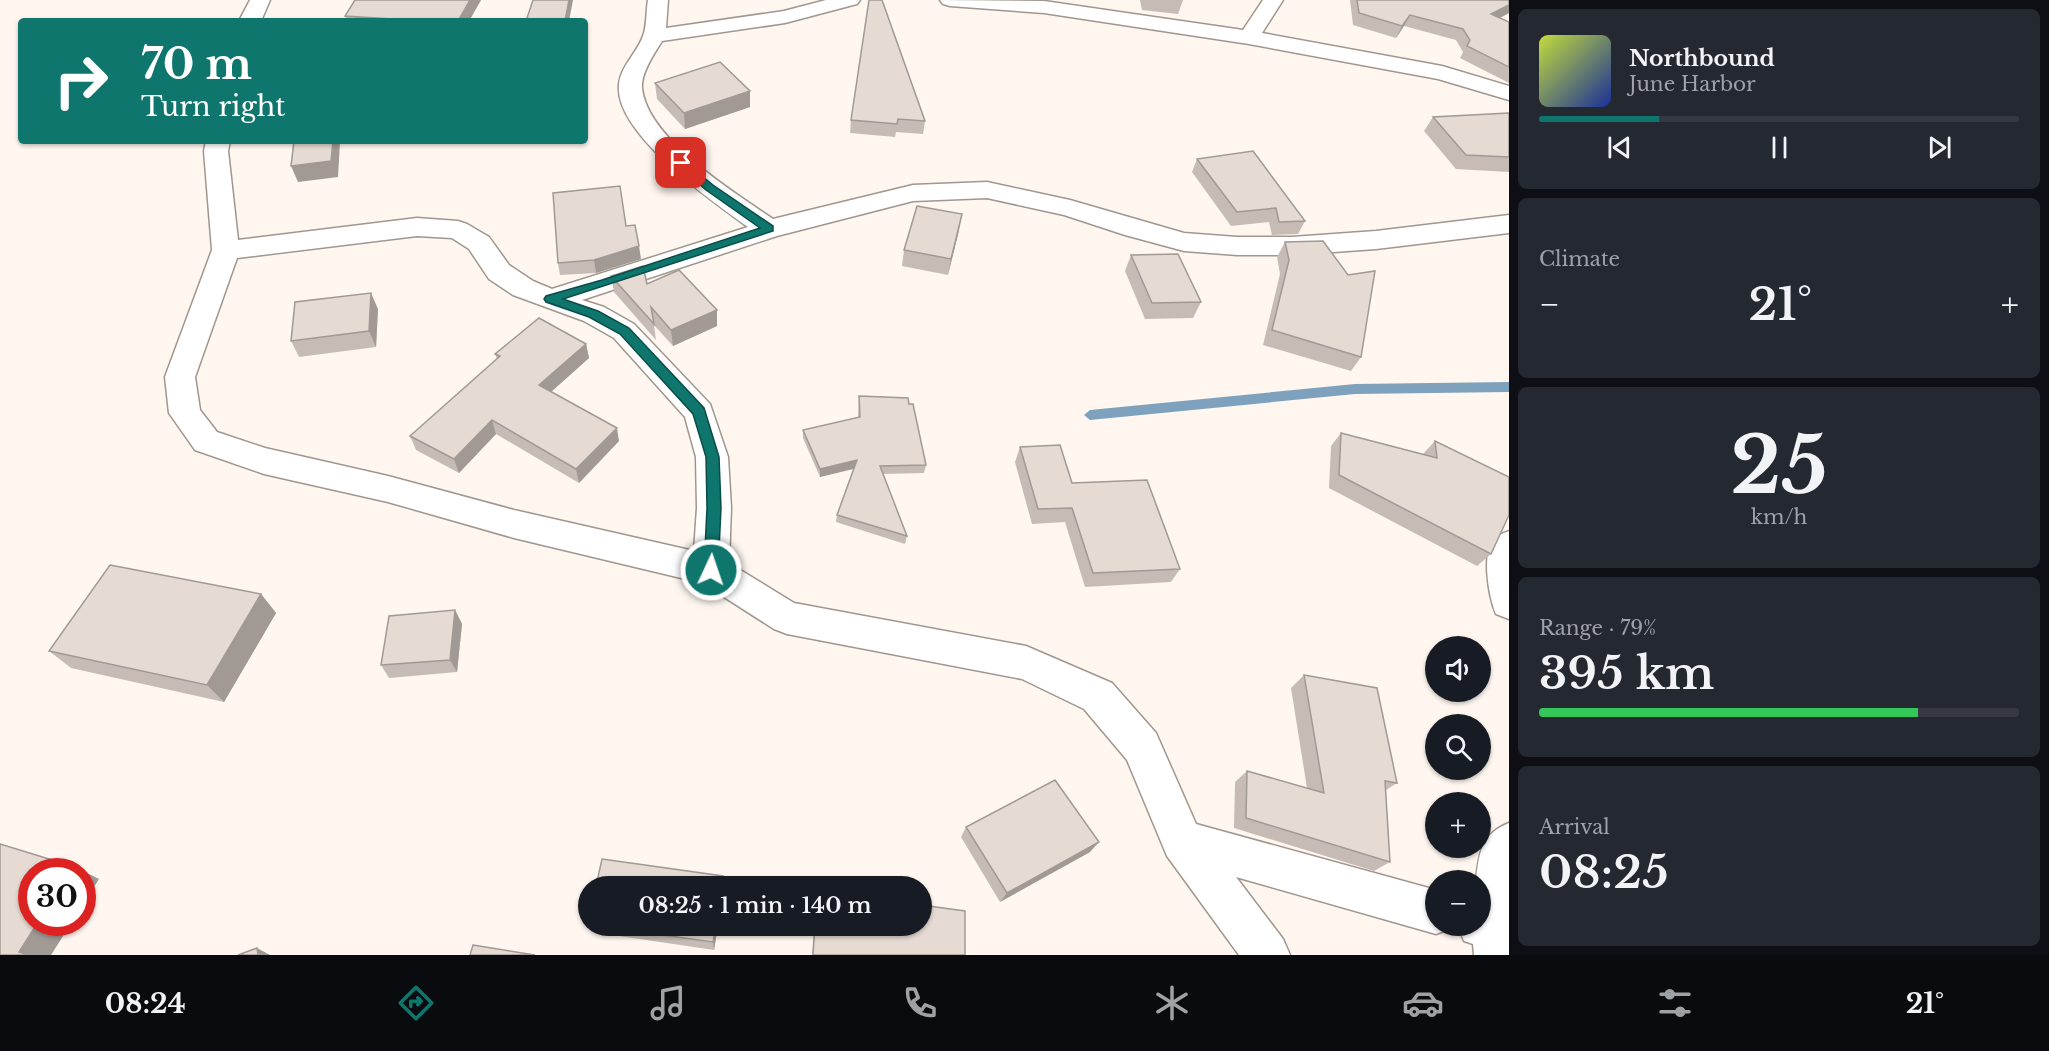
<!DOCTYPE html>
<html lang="en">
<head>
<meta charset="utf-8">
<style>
	body { margin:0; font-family:"Libre Baskerville",serif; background:#242831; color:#f1f3f6; height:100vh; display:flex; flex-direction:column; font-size:22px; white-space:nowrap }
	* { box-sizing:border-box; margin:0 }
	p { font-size:20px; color:#9ea1a6 }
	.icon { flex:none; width:33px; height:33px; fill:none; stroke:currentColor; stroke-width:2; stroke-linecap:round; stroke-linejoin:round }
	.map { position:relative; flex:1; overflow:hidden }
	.details { display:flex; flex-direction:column; gap:9px; padding:9px; background:#0d0f14; width:540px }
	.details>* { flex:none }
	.top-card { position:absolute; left:18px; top:18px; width:570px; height:126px; border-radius:6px; box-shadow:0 2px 4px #0004; background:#0f766e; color:#fff; overflow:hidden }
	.controls { position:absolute; left:1425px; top:636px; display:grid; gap:12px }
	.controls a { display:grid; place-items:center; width:66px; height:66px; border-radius:50%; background:#171b24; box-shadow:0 2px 4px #0004; font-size:30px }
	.speed { position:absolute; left:18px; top:858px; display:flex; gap:12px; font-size:30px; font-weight:700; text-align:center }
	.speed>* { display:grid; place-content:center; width:78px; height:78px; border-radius:50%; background:#171b24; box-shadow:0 2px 4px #0004; line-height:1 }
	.speed .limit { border:9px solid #d22; background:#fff; color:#111 }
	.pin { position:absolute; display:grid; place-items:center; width:51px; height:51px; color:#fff; margin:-26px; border-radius:12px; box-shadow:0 3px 9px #0006 }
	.me { position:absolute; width:66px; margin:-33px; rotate:3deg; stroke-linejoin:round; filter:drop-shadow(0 0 4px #0008) }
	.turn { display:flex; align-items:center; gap:21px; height:126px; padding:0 24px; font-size:27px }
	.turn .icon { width:78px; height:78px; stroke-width:2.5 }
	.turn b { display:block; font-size:42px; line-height:51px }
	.big { font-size:45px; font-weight:600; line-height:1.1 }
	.details .tile { flex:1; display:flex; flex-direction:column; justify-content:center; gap:9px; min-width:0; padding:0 21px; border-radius:9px; background:#242831 }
	.details .dial { align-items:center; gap:0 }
	.dial b { font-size:78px; line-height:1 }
	.song { display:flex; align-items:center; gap:18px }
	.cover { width:72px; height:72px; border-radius:9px; background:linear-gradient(135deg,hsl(70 70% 55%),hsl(230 70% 35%)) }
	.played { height:6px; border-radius:3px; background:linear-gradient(90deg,#0f766e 25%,#363941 25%) }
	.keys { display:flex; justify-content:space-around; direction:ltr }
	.heat { display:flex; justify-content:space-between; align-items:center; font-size:33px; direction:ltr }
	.charge { height:9px; border-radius:4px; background:linear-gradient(90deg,#34c759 79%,#363941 0) }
	.trip { position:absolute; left:578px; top:876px; width:354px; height:60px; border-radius:30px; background:#171b24; box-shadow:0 2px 4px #0004; font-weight:600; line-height:60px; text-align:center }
	.dock { display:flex; height:96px; justify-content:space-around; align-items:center; background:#090b0e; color:#9ea1a6 }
	.dock .icon { width:42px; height:42px }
	.dock .active { color:#0f766e }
	.dock b { font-size:27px; color:#f1f3f6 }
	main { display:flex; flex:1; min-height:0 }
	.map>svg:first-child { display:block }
</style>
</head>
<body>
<main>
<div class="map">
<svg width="1509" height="955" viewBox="0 0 1509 955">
	<rect width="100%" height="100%" fill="#fef6ef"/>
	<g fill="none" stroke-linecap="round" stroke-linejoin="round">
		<path fill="#7ea2bd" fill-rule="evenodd" d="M1509,382V392L1355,394L1090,420L1084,415L1090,410L1355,384Z"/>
		<defs>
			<g id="minor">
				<path d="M250,0H270L261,21H239Z"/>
				<path d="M648,0H668L666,28L784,11L826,0H860L857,4L785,23L662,41C654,54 641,73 642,88C647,139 734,192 773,219L913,185L987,182L1070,200L1184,233L1237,237H1292L1376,231L1509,215V233L1376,249L1292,255H1237L1184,251L1125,235L1064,215L987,198L913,201L777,236L582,300L604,307L634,324L710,404L728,457L731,508L729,563L794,603L1026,646L1112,683L1156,733L1196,824L1436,890V926H1452V928L1436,934L1236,877L1283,939L1290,955H1239L1167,856L1127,760L1084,709L1022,679L787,634L774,629L702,583L514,538L388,502L264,474L195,450L169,413L165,377L212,250L204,151L206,141H230L228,151L238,240L417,218L458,221L467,224L489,237L509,265L533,281L552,289L748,227C713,202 614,133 619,85C620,67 637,53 643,36C647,26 646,11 648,0ZM417,236L452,238L469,249L489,279L513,295L584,321L614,338L685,417L696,457L697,508L694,551L514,510L388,476L265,448L217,432L200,410L195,377L237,258Z"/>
				<path d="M940,0L1044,1L1243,30L1263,0H1283L1262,33L1442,66L1509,86V100L1438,79L1249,44L1044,13L950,6L943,4Z"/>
				<path d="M1509,531V619L1496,614C1489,598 1480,549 1496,537C1499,534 1505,533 1509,531Z"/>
				<path d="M1509,823V955H1474L1473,944L1464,941L1458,926H1480V880H1476C1479,853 1481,834 1509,823Z"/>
			</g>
		</defs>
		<use href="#minor" stroke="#a0968e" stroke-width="3"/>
		<use href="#minor" fill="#fff" fill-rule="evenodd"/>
	</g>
	<g fill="#c6bcb5">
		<path d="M481,0L469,21H347L345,16Z"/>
		<path d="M869,0L925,121L923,134L896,132L895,137L850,133L851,120Z"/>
		<path d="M1140,0H1183L1178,14L1142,10Z"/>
		<path d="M1350,0H1509V13L1500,18L1509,22V83L1460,58L1463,52L1456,40L1404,26L1396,38L1353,25Z"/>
		<path d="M655,83L750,107L685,129L657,99Z"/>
		<path d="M1509,113V172L1456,169L1424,131L1433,117Z"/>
		<path d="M1197,159L1305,221L1298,234L1272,235L1269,222L1231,226L1192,172Z"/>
		<path d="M626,226L641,259L596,273L560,275L558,263Z"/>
		<path d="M959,230L948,275L902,266L904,250Z"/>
		<path d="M1285,242L1361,357L1351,371L1263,345L1280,274L1277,257Z"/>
		<path d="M1131,255L1201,302L1193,318L1145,319L1125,271Z"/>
		<path d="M611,276L647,284L717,326L673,346L654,325L656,340L614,292Z"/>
		<path d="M378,309L376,347L299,357L291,341Z"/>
		<path d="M586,344L589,358L551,392L619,441L579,483L496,434L459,473L416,450L410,436L497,359L495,354Z"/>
		<path d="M859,396L909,404L926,465L924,473L883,474L907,536L905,544L836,522L837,515L854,469L820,477L803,438V430L858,417Z"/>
		<path d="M1341,433L1423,454L1435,441L1491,554L1477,566L1329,488L1331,446Z"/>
		<path d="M1020,447L1072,483L1180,569L1171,582L1085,587L1065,522L1032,524L1015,462Z"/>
		<path d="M261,594L276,613L224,702L71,668L49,651Z"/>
		<path d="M455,610L462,624L457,672L389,678L381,665Z"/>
		<path d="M1304,675L1397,783L1386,790L1390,862L1374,871L1234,828L1235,782L1247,771L1307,788L1291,688Z"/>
		<path d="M966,827L1090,852L1000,902L961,837Z"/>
		<path d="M589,926H718L714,950L592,932Z"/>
		<path d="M814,926H921L965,955H812Z"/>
	</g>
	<g fill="#a19994">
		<path d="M470,0H481L469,21H458Z"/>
		<path d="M569,0H573L569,21H565Z"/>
		<path d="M1509,5V13L1484,26L1491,14Z"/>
		<path d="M1410,15L1404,26L1396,38L1402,26Z"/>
		<path d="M750,91V107L685,129L684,113Z"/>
		<path d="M333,141H340V142L338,177L298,182L291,166Z"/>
		<path d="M962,214L959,230L948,275L951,259Z"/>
		<path d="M639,246L641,259L596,273L594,260Z"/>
		<path d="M371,293L378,309L376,347L369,331Z"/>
		<path d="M717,310V326L673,346L671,330Z"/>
		<path d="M586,344L589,358L543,399L539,385Z"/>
		<path d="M492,420L496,434L459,473L454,459Z"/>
		<path d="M617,428L619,441L579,483L576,469Z"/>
		<path d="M857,460L856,468L820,477V469Z"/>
		<path d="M261,594L276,613L224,702L207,685Z"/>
		<path d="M455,610L462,624L457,672L450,660Z"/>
		<path d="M1099,842L1090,852L1000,902L1007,893Z"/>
		<path d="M75,867L99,879L82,906V872H71Z"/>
		<path d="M38,922H72L51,955H28L19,952Z"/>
		<path d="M716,926H718L714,950L713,942Z"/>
		<path d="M257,948L270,955H258Z"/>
	</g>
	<g fill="#e6dbd3" stroke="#a19994" stroke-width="1.5">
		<path d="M355,0H470L458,21H408V20L345,16Z"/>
		<path d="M533,0H569L565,21H526Z"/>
		<path d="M869,0H882L925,121L898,119L897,124L851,120Z"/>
		<path d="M1357,0H1509V5L1491,14L1509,22V67L1467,46L1470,40L1463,29L1410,15L1402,26L1359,13Z"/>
		<path d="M720,62L750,91L684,113L655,83Z"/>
		<path d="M1509,113V157L1466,155L1433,117Z"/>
		<path d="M294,141H333L331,161L291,166Z"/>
		<path d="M1253,151L1305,221L1279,222L1276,208L1237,212L1197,159Z"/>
		<path d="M620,186L626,226L635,225L639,246L594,260L558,263L553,193Z"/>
		<path d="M917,206L962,214L951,259L904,250Z"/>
		<path d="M1323,241L1348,275L1375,271L1361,357L1272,330L1289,260L1285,242Z"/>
		<path d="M1178,254L1201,302L1152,303L1131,255Z"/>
		<path d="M643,266L647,284L679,270L717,310L671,330L651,307L654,324L611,276Z"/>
		<path d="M371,293L369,331L291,341L295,302Z"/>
		<path d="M539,318L586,344L539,385L617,428L576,469L492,420L454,459L410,436L500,356L495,354Z"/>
		<path d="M859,396L908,398L909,404H913L926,465L880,466L907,536L837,515L857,460L820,469L803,430L860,417Z"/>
		<path d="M1341,433L1437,458L1435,441L1509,477V515L1491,554L1339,475Z"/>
		<path d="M1060,445L1072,483L1147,480L1180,569L1093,573L1072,508L1038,509L1020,447Z"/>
		<path d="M110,565L261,594L207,685L49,651Z"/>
		<path d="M455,610L450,660L381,665L389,616Z"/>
		<path d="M1304,675L1377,688L1397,783L1385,781L1390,862L1246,818L1247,771L1324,793Z"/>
		<path d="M1055,780L1099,842L1007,893L966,827Z"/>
		<path d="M0,844L75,867L71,872H32V922H38L19,952L29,955H0Z"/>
		<path d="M602,859L723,876L721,886H596Z"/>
		<path d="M921,905L965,911V955H813L815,926H921Z"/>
		<path d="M598,926H716L713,942Z"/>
		<path d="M473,945L535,955H470Z"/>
		<path d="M257,948L258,955H238Z"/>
	</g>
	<path fill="#0f766e" stroke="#0a4d48" stroke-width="1.5" d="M681,159L713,185L773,226V231L563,299L598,311L629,328L704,408L719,457L721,508L718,570L716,574L711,576L706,574L704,570L707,508L706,457L693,414L620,334L589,317L546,302L544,299L546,296L602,280L760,228L706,190L678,165V160Z"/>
</svg>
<div class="controls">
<a><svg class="icon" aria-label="sound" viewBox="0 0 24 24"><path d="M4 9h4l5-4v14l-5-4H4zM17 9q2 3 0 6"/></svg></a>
<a><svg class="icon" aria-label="search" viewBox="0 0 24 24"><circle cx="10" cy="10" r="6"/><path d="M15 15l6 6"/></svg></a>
<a>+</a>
<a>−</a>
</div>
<div class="speed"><div class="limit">30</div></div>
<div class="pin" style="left:681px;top:163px;background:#d93025"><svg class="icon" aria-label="arrive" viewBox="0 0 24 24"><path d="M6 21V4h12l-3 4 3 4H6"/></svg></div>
<svg class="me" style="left:711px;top:570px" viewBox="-20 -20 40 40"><circle r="17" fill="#0f766e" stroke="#fff" stroke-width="3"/><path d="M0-11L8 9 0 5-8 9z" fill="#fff"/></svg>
<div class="trip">08:25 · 1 min · 140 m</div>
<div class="top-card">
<div class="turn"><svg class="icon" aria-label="right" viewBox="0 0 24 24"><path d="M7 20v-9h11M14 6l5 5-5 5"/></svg><div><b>70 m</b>Turn right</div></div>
</div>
</div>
<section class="details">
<div class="tile">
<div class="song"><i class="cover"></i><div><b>Northbound</b><p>June Harbor</p></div></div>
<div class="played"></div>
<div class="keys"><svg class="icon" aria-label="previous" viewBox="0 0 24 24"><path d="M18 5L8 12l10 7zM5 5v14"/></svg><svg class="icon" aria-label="pause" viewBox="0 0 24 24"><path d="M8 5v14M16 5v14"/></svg><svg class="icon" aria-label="next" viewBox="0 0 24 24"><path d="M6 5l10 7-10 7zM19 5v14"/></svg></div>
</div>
<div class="tile"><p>Climate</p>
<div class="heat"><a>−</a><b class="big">21°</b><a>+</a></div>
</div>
<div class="tile dial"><b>25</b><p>km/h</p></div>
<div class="tile"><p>Range · 79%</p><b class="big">395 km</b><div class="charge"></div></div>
<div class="tile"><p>Arrival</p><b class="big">08:25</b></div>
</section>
</main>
<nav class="dock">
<b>08:24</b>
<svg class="icon active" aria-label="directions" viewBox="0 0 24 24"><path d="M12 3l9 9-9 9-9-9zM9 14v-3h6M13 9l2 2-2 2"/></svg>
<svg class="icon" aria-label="music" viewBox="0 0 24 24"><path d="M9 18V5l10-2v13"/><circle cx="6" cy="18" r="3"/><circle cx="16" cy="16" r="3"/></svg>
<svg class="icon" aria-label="phone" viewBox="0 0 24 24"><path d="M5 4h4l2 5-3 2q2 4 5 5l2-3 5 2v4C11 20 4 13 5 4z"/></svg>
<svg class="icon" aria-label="climate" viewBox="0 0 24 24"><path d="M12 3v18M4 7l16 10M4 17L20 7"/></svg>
<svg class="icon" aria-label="car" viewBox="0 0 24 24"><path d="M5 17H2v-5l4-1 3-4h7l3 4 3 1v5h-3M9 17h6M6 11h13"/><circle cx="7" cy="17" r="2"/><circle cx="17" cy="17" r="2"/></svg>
<svg class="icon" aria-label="filters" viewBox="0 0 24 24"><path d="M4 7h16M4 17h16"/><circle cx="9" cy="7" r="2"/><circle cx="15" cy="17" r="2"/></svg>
<b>21°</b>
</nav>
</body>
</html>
